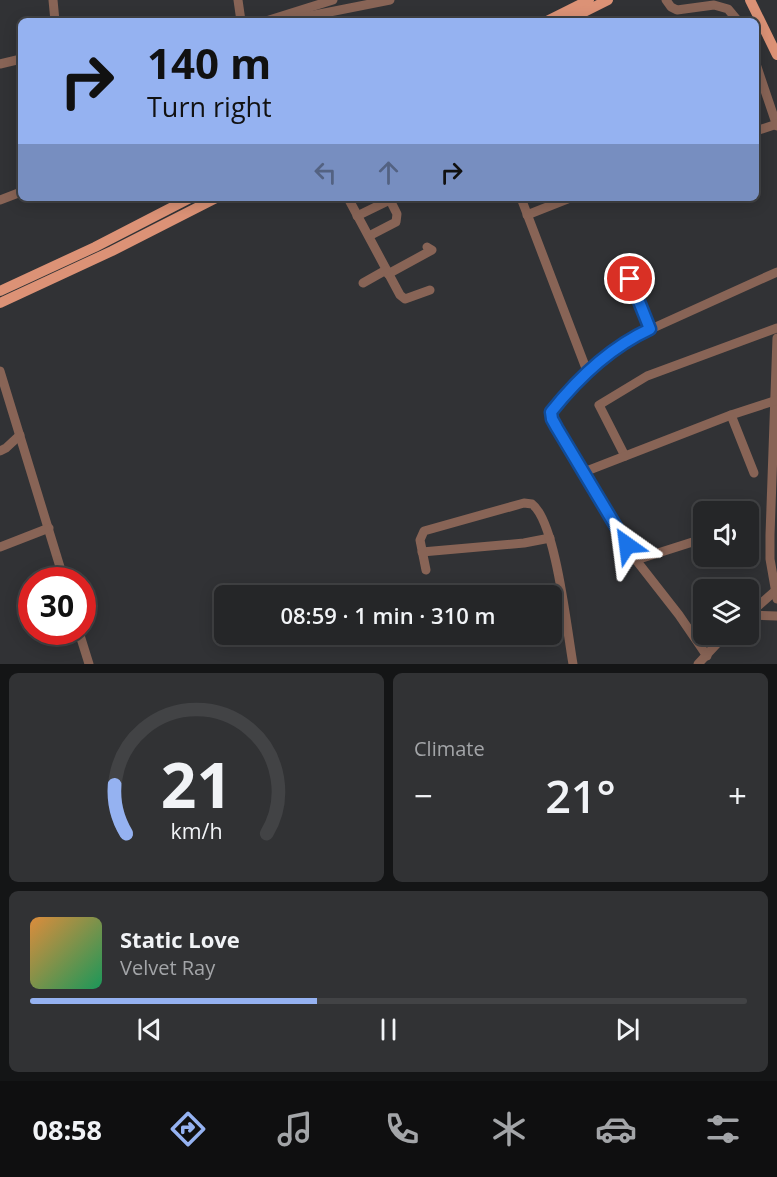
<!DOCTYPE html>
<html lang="en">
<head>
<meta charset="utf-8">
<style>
	body { margin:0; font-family:"Open Sans",sans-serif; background:#313234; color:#f1f3f6; height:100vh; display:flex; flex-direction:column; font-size:22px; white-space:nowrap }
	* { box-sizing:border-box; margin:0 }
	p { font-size:20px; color:#a3a5a8 }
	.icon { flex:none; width:33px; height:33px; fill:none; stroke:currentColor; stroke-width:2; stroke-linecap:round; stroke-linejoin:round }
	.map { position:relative; height:664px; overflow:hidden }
	.panel { display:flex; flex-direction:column; gap:9px; padding:9px; background:#141516; flex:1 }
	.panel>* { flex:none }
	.top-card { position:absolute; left:18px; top:18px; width:741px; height:183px; border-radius:9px; box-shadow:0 3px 15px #0003,0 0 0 2px #424345; background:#95b2f1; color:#111; overflow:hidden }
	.buttons { position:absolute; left:693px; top:501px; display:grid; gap:12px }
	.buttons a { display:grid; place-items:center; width:66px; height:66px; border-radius:9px; background:#252628; box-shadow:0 3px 15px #0003,0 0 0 2px #424345; font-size:30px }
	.speed { position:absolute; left:18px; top:567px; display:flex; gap:12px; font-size:30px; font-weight:700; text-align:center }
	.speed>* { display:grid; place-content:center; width:78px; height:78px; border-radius:50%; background:#252628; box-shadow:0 3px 15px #0003,0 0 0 2px #424345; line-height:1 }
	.speed .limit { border:9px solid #d22; background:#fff; color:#111 }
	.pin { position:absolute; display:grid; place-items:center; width:51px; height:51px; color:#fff; margin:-26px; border:3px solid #fff; border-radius:50%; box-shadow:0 2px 6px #0007 }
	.me { position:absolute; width:66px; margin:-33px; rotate:329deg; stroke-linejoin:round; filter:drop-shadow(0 0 4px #0008) }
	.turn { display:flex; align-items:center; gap:21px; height:126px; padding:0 30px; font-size:27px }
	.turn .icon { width:78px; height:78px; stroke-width:2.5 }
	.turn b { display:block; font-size:42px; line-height:51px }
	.lanes { display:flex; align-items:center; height:57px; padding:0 30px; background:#0003; justify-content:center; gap:30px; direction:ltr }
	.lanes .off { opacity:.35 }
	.big { font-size:45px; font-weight:600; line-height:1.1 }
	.panel .card { flex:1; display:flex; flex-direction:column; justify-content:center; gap:9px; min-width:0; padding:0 21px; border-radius:9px; background:#313234 }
	.panel .dial { align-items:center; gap:0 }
	.dial svg { height:156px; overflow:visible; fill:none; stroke:#424345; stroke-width:7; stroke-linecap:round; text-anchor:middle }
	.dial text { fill:#f1f3f6; stroke:none }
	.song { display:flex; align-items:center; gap:18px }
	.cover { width:72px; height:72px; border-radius:9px; background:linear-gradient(135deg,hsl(30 70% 55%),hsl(150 70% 35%)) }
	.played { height:6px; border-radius:3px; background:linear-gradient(90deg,#95b2f1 40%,#424345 40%) }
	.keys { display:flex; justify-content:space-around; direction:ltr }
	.heat { display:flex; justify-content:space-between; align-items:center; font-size:33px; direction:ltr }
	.panel .tiles { flex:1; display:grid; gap:9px; grid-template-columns:1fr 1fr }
	.card:last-child { grid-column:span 2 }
	.trip { position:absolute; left:214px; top:585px; width:348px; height:60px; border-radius:9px; background:#252628; box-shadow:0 3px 15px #0003,0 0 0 2px #424345; font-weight:600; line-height:60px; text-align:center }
	.dock { display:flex; height:96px; justify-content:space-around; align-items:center; background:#0f0f10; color:#a3a5a8 }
	.dock .icon { width:42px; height:42px }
	.dock .selected { color:#95b2f1 }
	.dock b { font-size:27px; color:#f1f3f6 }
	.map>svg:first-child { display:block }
</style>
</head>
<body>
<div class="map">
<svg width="777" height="664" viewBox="0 0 777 664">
	<rect width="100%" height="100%" fill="#313235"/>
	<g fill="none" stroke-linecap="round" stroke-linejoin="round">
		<g stroke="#886456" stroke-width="9">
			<path d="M53,0L55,21"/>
			<path d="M238,0L241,21"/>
			<path d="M666,0L671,7L677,10L714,5L728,9L738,21"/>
			<path d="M266,21L333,0"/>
			<path d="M284,21L390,0"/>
			<path d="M0,64L21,59"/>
			<path d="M756,64L777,126"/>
			<path d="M756,131L777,124"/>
			<path d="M348,198L400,295L405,299L430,290"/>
			<path d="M521,198L587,371"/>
			<path d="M0,200L21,192"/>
			<path d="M527,215L570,198"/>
			<path d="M357,216L394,198"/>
			<path d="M369,236L396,222L397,214L390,200"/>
			<path d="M623,262L650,329"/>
			<path d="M388,274L432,250L427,247"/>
			<path d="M363,283L386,270"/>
			<path d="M777,338L770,535V559L777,599"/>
			<path d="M0,371L64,580"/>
			<path d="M731,415L754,473"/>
			<path d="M0,451L6,448L20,435"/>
			<path d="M625,456L599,405L647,376L777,328"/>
			<path d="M584,472L731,415L777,400"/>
			<path d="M0,547L49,528"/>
			<path d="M422,552L524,543L550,538"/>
			<path d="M636,560L702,539"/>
			<path d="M426,570L420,540L424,531L524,503L532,504C556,522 567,631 573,664"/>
			<path d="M748,615L775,591"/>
			<path d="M748,615L777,616"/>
			<path d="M79,632L89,664"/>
			<path d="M707,656L679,615L636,560L557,428L552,419L551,412L587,371L640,334L777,272"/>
			<path d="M698,664L726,634"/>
		</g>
		<g stroke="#dc9276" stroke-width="10">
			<path d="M750,0L777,55"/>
			<path d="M547,21L589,0"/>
			<path d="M566,21L608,0"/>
			<path d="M0,291L95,247L190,198"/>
			<path d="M0,303L112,251L216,198"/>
		</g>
	</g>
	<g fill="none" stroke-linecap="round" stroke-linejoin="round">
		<defs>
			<path id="route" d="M627,545L557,428L552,419L551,412C578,378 611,347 650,329L630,279"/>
		</defs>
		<use href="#route" stroke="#114b97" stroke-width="15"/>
		<use href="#route" stroke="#1a73e8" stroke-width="10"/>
	</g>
</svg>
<div class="buttons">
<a><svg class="icon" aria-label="sound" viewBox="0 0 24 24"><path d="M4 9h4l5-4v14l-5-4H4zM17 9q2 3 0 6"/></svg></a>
<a><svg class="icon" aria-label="layers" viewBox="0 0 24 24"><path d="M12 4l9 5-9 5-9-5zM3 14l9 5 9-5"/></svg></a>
</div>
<div class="speed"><div class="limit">30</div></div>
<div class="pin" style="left:630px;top:279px;background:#d93025"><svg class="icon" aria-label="arrive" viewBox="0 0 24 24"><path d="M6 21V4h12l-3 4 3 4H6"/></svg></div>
<svg class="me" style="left:627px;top:545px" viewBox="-20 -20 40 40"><path d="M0-17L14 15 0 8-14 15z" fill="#1a73e8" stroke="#fff" stroke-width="4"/></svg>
<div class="trip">08:59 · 1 min · 310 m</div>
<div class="top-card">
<div class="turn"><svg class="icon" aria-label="right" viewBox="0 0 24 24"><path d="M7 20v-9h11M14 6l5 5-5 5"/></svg><div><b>140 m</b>Turn right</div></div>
<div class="lanes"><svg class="icon off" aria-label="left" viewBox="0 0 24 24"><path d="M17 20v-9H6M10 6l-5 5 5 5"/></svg><svg class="icon off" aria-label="ahead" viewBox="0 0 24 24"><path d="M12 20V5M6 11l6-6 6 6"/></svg><svg class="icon" aria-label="right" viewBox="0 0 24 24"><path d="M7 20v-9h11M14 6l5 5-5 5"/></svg></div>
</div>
</div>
<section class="panel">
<div class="tiles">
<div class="card dial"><svg viewBox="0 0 100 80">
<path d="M14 69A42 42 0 1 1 86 69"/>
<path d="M14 69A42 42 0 0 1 8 44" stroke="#95b2f1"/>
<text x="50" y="56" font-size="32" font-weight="700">21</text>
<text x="50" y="72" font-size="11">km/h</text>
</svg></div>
<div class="card"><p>Climate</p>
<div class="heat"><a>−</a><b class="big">21°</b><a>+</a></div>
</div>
<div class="card">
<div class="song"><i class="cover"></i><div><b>Static Love</b><p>Velvet Ray</p></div></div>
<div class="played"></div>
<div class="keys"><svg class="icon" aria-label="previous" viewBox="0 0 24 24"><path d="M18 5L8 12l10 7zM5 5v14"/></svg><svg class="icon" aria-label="pause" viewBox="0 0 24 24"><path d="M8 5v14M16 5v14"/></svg><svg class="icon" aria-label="next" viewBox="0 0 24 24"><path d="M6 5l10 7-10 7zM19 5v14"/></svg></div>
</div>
</div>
</section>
<nav class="dock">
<b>08:58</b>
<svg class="icon selected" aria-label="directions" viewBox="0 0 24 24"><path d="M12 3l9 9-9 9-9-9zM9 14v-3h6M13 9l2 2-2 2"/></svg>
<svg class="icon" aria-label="music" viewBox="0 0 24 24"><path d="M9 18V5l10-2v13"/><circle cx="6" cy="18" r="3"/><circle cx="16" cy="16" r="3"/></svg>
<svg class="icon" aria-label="phone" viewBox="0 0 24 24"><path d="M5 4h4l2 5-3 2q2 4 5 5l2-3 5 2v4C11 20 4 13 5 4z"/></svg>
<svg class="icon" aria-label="climate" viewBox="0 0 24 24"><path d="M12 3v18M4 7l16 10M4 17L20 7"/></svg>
<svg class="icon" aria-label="car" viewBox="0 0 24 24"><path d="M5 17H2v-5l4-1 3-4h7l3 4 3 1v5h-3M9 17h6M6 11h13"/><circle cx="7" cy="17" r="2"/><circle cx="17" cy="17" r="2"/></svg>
<svg class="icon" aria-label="filters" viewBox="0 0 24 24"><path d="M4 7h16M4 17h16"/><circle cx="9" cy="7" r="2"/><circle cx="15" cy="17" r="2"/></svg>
</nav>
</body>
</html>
